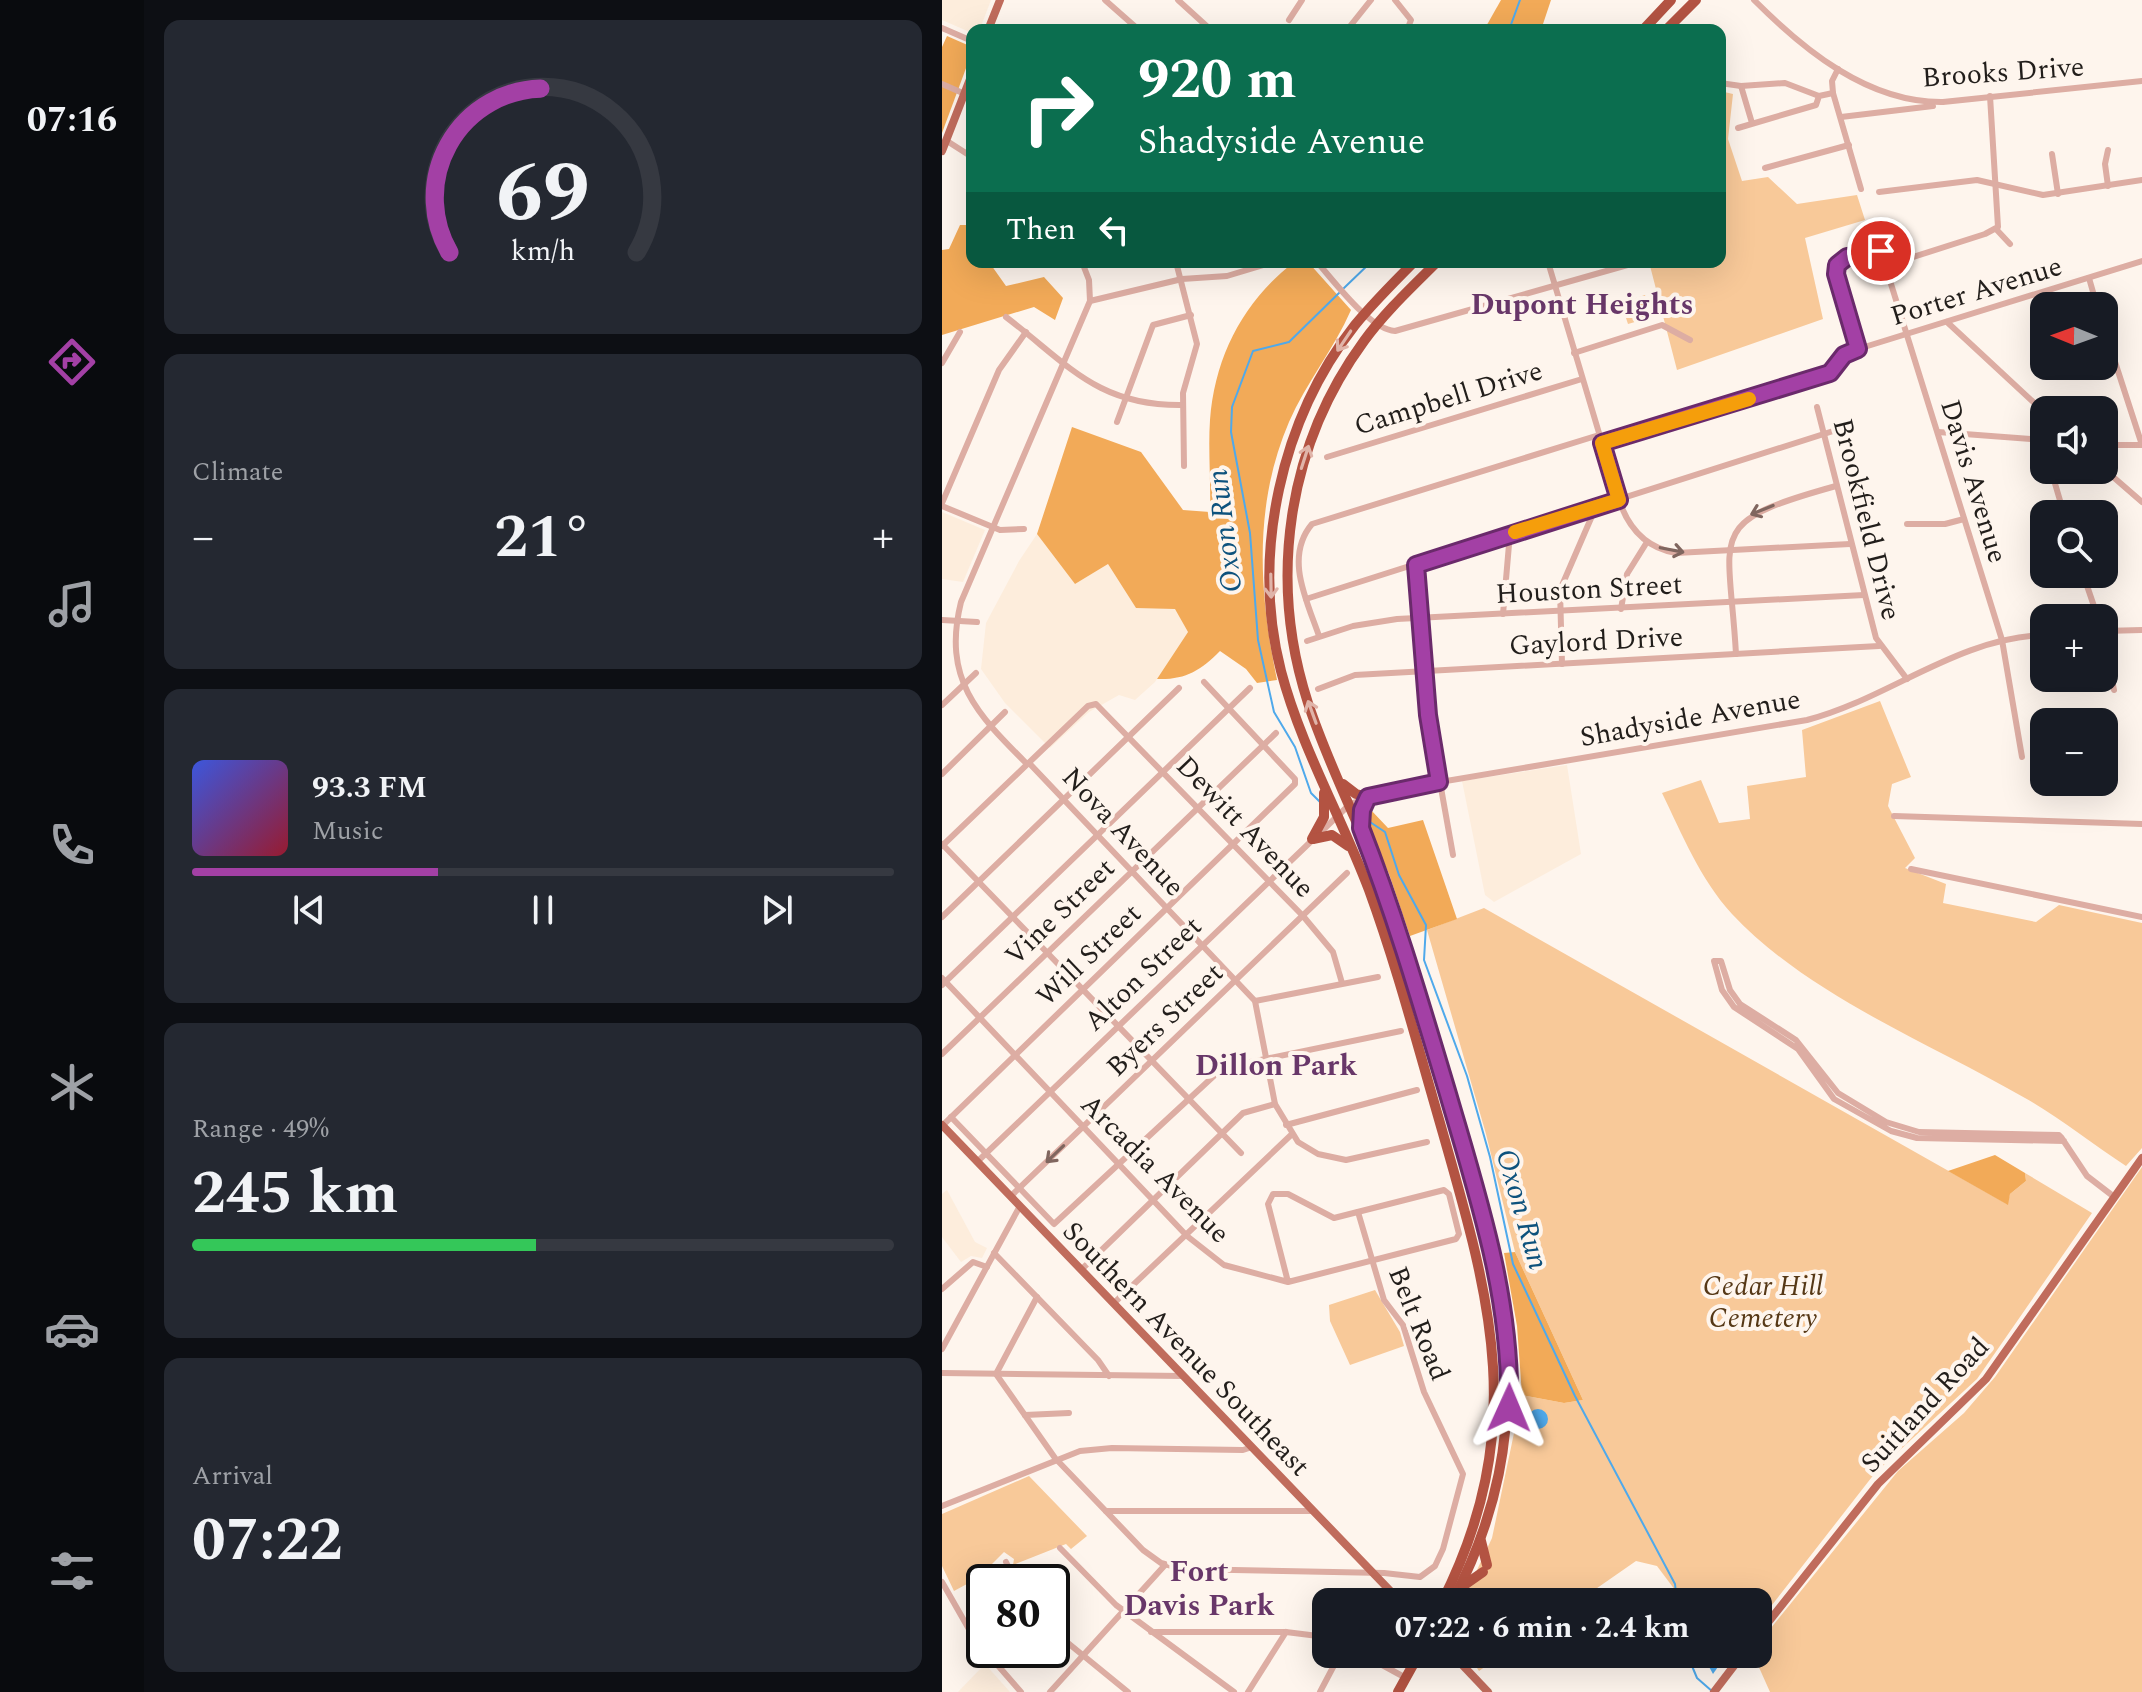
<!DOCTYPE html>
<html lang="en">
<head>
<meta charset="utf-8">
<style>
	body { margin:0; font-family:Spectral,serif; background:#242831; color:#f1f3f6; height:100vh; display:flex; flex-direction:column; font-size:30px; white-space:nowrap }
	* { box-sizing:border-box; margin:0 }
	p { font-size:26px; color:#9ea1a6 }
	.icon { flex:none; width:44px; height:44px; fill:none; stroke:currentColor; stroke-width:2; stroke-linecap:round; stroke-linejoin:round }
	.map { position:relative; flex:1; overflow:hidden }
	.details { display:flex; flex-direction:column; gap:20px; padding:20px; background:#0d0f14; width:798px }
	.details>* { flex:none }
	.guide { position:absolute; left:24px; top:24px; width:760px; height:244px; border-radius:16px; box-shadow:0 8px 32px #0002; background:#0b6e4f; color:#fff; overflow:hidden }
	.needle { width:52px; rotate:271deg }
	.buttons { position:absolute; left:1088px; top:292px; display:grid; gap:16px }
	.buttons a { display:grid; place-items:center; width:88px; height:88px; border-radius:16px; background:#171b24; box-shadow:0 8px 32px #0002; font-size:40px }
	.speed { position:absolute; left:24px; top:1564px; display:flex; gap:16px; font-size:40px; font-weight:700; text-align:center }
	.speed>* { display:grid; place-content:center; width:104px; height:104px; border-radius:50%; background:#171b24; box-shadow:0 8px 32px #0002; line-height:1 }
	.speed .limit { border:4px solid #111; border-radius:12px; background:#fff; color:#111 }
	.pin { position:absolute; display:grid; place-items:center; width:68px; height:68px; color:#fff; margin:-34px; border:4px solid #fff; border-radius:50%; box-shadow:0 2px 8px #0007 }
	.me { position:absolute; width:88px; margin:-44px; rotate:1deg; stroke-linejoin:round; filter:drop-shadow(0 0 6px #0008) }
	.turn { display:flex; align-items:center; gap:28px; height:168px; padding:0 40px; font-size:36px }
	.turn .icon { width:104px; height:104px; stroke-width:2.5 }
	.turn b { display:block; font-size:56px; line-height:68px }
	.then { display:flex; align-items:center; height:76px; padding:0 40px; background:#0003; gap:16px; font-size:30px }
	.big { font-size:60px; font-weight:700; line-height:1.1 }
	.details .widget { flex:1; display:flex; flex-direction:column; justify-content:center; gap:12px; min-width:0; padding:0 28px; border-radius:16px; background:#242831 }
	.details .dial { align-items:center; gap:0 }
	.dial svg { height:208px; overflow:visible; fill:none; stroke:#363941; stroke-width:7; stroke-linecap:round; text-anchor:middle }
	.dial text { fill:#f1f3f6; stroke:none }
	.song { display:flex; align-items:center; gap:24px }
	.cover { width:96px; height:96px; border-radius:12px; background:linear-gradient(135deg,hsl(230 70% 55%),hsl(350 70% 35%)) }
	.played { height:8px; border-radius:4px; background:linear-gradient(90deg,#a340a5 35%,#363941 35%) }
	.keys { display:flex; justify-content:space-around; direction:ltr }
	.heat { display:flex; justify-content:space-between; align-items:center; font-size:44px; direction:ltr }
	.charge { height:12px; border-radius:6px; background:linear-gradient(90deg,#34c759 49%,#363941 0) }
	.trip { position:absolute; left:370px; top:1588px; width:460px; height:80px; border-radius:16px; background:#171b24; box-shadow:0 8px 32px #0002; font-weight:700; line-height:80px; text-align:center }
	main { display:flex; flex:1; min-height:0 }
	.menu { display:flex; flex-direction:column; width:144px; justify-content:space-around; align-items:center; background:#090b0e; color:#9ea1a6 }
	.menu .icon { width:56px; height:56px }
	.menu .active { color:#a340a5 }
	.menu b { font-size:36px; color:#f1f3f6 }
	.map>svg:first-child { display:block }
</style>
</head>
<body>
<main>
<nav class="menu">
<b>07:16</b>
<svg class="icon active" aria-label="directions" viewBox="0 0 24 24"><path d="M12 3l9 9-9 9-9-9zM9 14v-3h6M13 9l2 2-2 2"/></svg>
<svg class="icon" aria-label="music" viewBox="0 0 24 24"><path d="M9 18V5l10-2v13"/><circle cx="6" cy="18" r="3"/><circle cx="16" cy="16" r="3"/></svg>
<svg class="icon" aria-label="phone" viewBox="0 0 24 24"><path d="M5 4h4l2 5-3 2q2 4 5 5l2-3 5 2v4C11 20 4 13 5 4z"/></svg>
<svg class="icon" aria-label="climate" viewBox="0 0 24 24"><path d="M12 3v18M4 7l16 10M4 17L20 7"/></svg>
<svg class="icon" aria-label="car" viewBox="0 0 24 24"><path d="M5 17H2v-5l4-1 3-4h7l3 4 3 1v5h-3M9 17h6M6 11h13"/><circle cx="7" cy="17" r="2"/><circle cx="17" cy="17" r="2"/></svg>
<svg class="icon" aria-label="filters" viewBox="0 0 24 24"><path d="M4 7h16M4 17h16"/><circle cx="9" cy="7" r="2"/><circle cx="15" cy="17" r="2"/></svg>
</nav>
<section class="details">
<div class="widget dial"><svg viewBox="0 0 100 80">
<path d="M14 69A42 42 0 1 1 86 69"/>
<path d="M14 69A42 42 0 0 1 49 6" stroke="#a340a5"/>
<text x="50" y="56" font-size="32" font-weight="700">69</text>
<text x="50" y="72" font-size="11">km/h</text>
</svg></div>
<div class="widget"><p>Climate</p>
<div class="heat"><a>−</a><b class="big">21°</b><a>+</a></div>
</div>
<div class="widget">
<div class="song"><i class="cover"></i><div><b>93.3 FM</b><p>Music</p></div></div>
<div class="played"></div>
<div class="keys"><svg class="icon" aria-label="previous" viewBox="0 0 24 24"><path d="M18 5L8 12l10 7zM5 5v14"/></svg><svg class="icon" aria-label="pause" viewBox="0 0 24 24"><path d="M8 5v14M16 5v14"/></svg><svg class="icon" aria-label="next" viewBox="0 0 24 24"><path d="M6 5l10 7-10 7zM19 5v14"/></svg></div>
</div>
<div class="widget"><p>Range · 49%</p><b class="big">245 km</b><div class="charge"></div></div>
<div class="widget"><p>Arrival</p><b class="big">07:22</b></div>
</section>
<div class="map">
<svg width="1200" height="1692" viewBox="0 0 1200 1692">
	<rect width="100%" height="100%" fill="#fef5ed"/>
	<g fill="#fdeddc">
		<path d="M0,0H49L38,29L30,33L0,20Z"/>
		<path d="M0,512L43,530L21,582L0,579Z"/>
		<path d="M95,534L133,584L166,564L194,608H233L246,632L213,682L193,700L177,695L147,712L108,748L63,703L39,669L44,623L77,561Z"/>
		<path d="M625,765L639,854L552,902L543,895L520,781Z"/>
		<path d="M5,1190L33,1242L45,1248L40,1258L29,1256L19,1262L0,1237V1194Z"/>
		<path d="M43,1664L68,1692H16Z"/>
	</g>
	<g fill="#f8c999">
		<path d="M778,91L791,94L786,139L800,181L826,177L855,204L915,195L923,220L863,238L881,319L735,370L707,262H778Z"/>
		<path d="M703,295L710,317L686,324L679,303Z"/>
		<path d="M938,701L969,777L950,784L946,806L973,858L963,868L1004,884L1001,903L1094,922L1117,905L1200,923V1148L1184,1166C1150,1144 1118,1118 1083,1098C986,1042 867,996 790,914C758,879 740,834 720,793L759,780L777,823L808,819L805,786L864,777L860,730Z"/>
		<path d="M542,908L1065,1204L1068,1194L1084,1181L1083,1173L1150,1213L1035,1379L933,1473L816,1623V1602H742L715,1566L694,1561L635,1602H520L550,1538L580,1395L622,1403L641,1400L573,1252L544,1134L485,930Z"/>
		<path d="M1200,1167V1692H828L811,1654H816V1644L956,1471L1022,1413L1053,1377Z"/>
		<path d="M433,1290L458,1332L462,1346L408,1365L388,1321L387,1305Z"/>
		<path d="M87,1476L145,1536L129,1549L124,1544L71,1565L72,1559L62,1552L36,1578L12,1591L0,1566V1514Z"/>
		<path d="M526,1654H561L537,1671Z"/>
	</g>
	<g fill="#f2aa58">
		<path d="M559,0H609L599,30H542Z"/>
		<path d="M5,36L30,47V52L0,133V47Z"/>
		<path d="M18,225H24L30,236V262H47L64,286L102,277L121,298L113,320L92,307L0,335V250L7,249Z"/>
		<path d="M352,262H366L409,310C392,349 364,383 347,422C311,506 317,593 335,680L315,683L304,669L278,651C258,671 243,680 215,679L246,632L233,609L194,608L166,564L133,584L95,534L130,427L199,452L241,510L268,512C269,482 266,450 268,420C273,355 302,301 352,262Z"/>
		<path d="M428,809L446,828L481,820L515,919L468,936L447,874L426,826Z"/>
		<path d="M1053,1155L1083,1173L1084,1181L1068,1194L1066,1205L1006,1171Z"/>
		<path d="M573,1252L641,1400L622,1403L580,1395L575,1326L562,1253Z"/>
	</g>
	<g fill="#4fa9eb">
		<circle cx="596" cy="1419" r="10"/>
		<path d="M760,1654H785L771,1674Z"/>
	</g>
	<g fill="none" stroke-linecap="round" stroke-linejoin="round">
		<g stroke="#4fa9eb" stroke-width="2">
			<path d="M567,30L578,0"/>
			<path d="M402,288L429,262"/>
			<path d="M378,802L369,793L353,747L332,712L316,640L308,533L289,432L290,407L311,351L347,342L397,293"/>
			<path d="M425,820L443,832L457,875L484,925L482,960L525,1076L548,1157L571,1264L633,1396L733,1584L735,1602"/>
			<path d="M745,1654L755,1678L771,1692"/>
		</g>
		<g stroke="#ddada3" stroke-width="6">
			<path d="M163,0L197,30"/>
			<path d="M236,0L269,30"/>
			<path d="M453,0L469,20L465,30"/>
			<path d="M812,0C862,50 926,103 1001,102L1200,81"/>
			<path d="M347,20L360,0"/>
			<path d="M0,28L30,41"/>
			<path d="M405,30L429,0"/>
			<path d="M896,69L890,81L891,93L919,189"/>
			<path d="M778,83L799,86L843,83L877,96"/>
			<path d="M0,84L23,94"/>
			<path d="M799,86L810,123"/>
			<path d="M899,117L991,106"/>
			<path d="M796,128L874,105L877,96L891,93"/>
			<path d="M5,141L30,157"/>
			<path d="M1166,150L1163,164L1166,186"/>
			<path d="M1110,154L1116,194"/>
			<path d="M823,168L907,145"/>
			<path d="M937,192L1035,180L1101,195L1200,180"/>
			<path d="M930,223L1060,640L1080,757"/>
			<path d="M1054,229L1068,244"/>
			<path d="M234,262L255,344L241,393L242,466"/>
			<path d="M375,262C392,281 428,330 453,331L696,262"/>
			<path d="M606,262L677,500C686,527 704,548 734,553L908,544"/>
			<path d="M943,266L1043,234L1056,227L1048,96"/>
			<path d="M1147,278L1155,306"/>
			<path d="M148,301L240,279L285,276L331,262"/>
			<path d="M64,317C126,364 155,406 240,405"/>
			<path d="M1005,322L1102,412"/>
			<path d="M1162,328L1200,445"/>
			<path d="M916,349L895,267L905,257L939,251"/>
			<path d="M632,353L720,325L748,340"/>
			<path d="M0,363L18,332"/>
			<path d="M1094,405L1102,447"/>
			<path d="M875,407L934,638L965,679"/>
			<path d="M175,422L211,325L249,315"/>
			<path d="M996,432L1102,440"/>
			<path d="M660,443L871,380C891,372 898,356 916,349L1200,261"/>
			<path d="M1162,445H1200"/>
			<path d="M385,457L640,379"/>
			<path d="M1162,469L1200,502"/>
			<path d="M1109,470L1122,514"/>
			<path d="M0,503L57,370L84,332"/>
			<path d="M0,506L58,530L82,529"/>
			<path d="M965,524H1003L1022,519"/>
			<path d="M474,565L486,715L511,855"/>
			<path d="M1141,574L1156,618"/>
			<path d="M364,599L910,425"/>
			<path d="M679,609L685,574L705,542"/>
			<path d="M561,614L568,533"/>
			<path d="M0,620L35,622"/>
			<path d="M1162,631L1200,630"/>
			<path d="M377,636C365,601 342,557 370,524L657,435"/>
			<path d="M1162,638L1172,690"/>
			<path d="M365,641L411,626L455,619L922,595"/>
			<path d="M794,654C787,530 761,523 894,486"/>
			<path d="M620,664L618,590L653,509"/>
			<path d="M376,689L413,675L937,646"/>
			<path d="M0,705L34,673"/>
			<path d="M87,763L313,1001L333,1104L356,1142L376,1154L404,1160L485,1142"/>
			<path d="M85,764C35,714 0,679 19,602L148,301L147,280L140,262"/>
			<path d="M0,774L63,712"/>
			<path d="M952,816L1200,824"/>
			<path d="M0,844L299,1153"/>
			<path d="M0,846L146,706L154,704L361,916L391,952L400,983"/>
			<path d="M969,869L1200,917"/>
			<path d="M0,917L237,688"/>
			<path d="M0,978L245,1236L282,1265L346,1282L514,1239L517,1234L507,1194L502,1190L392,1218L346,1194H331L326,1204L346,1282"/>
			<path d="M0,985L308,688"/>
			<path d="M313,1001L436,977"/>
			<path d="M0,1054L334,733"/>
			<path d="M9,1117L112,1224L275,1073L294,1065L459,1031"/>
			<path d="M344,1125L475,1090"/>
			<path d="M0,1126L353,784V779L262,682"/>
			<path d="M1122,1141L975,1138L949,1131L892,1099L856,1049L792,1007L780,990L772,961H779L788,990L798,1004L854,1040L896,1093L944,1122L977,1132L1117,1135L1119,1137L1145,1176L1171,1196"/>
			<path d="M35,1162L408,804L445,791L865,720C946,699 1015,638 1102,635"/>
			<path d="M69,1196L405,873"/>
			<path d="M52,1253L156,1360L167,1376"/>
			<path d="M139,1270L301,1113L333,1104"/>
			<path d="M0,1289L31,1262L45,1267"/>
			<path d="M95,1297L54,1374L113,1458L201,1550L219,1563L241,1569L442,1573L478,1577L493,1566L501,1549L521,1474L482,1392L461,1325L442,1300L416,1212"/>
			<path d="M172,1303L349,1135"/>
			<path d="M0,1349L78,1206"/>
			<path d="M0,1373L241,1376"/>
			<path d="M83,1415L127,1413"/>
			<path d="M0,1506L138,1451L170,1448L301,1450L310,1447"/>
			<path d="M164,1511H371"/>
			<path d="M118,1548L174,1605L292,1692"/>
			<path d="M64,1562L74,1582"/>
			<path d="M0,1582L32,1638L79,1692"/>
			<path d="M110,1630L186,1692"/>
			<path d="M209,1632H344L384,1637"/>
			<path d="M420,1654L464,1678"/>
			<path d="M108,1692L223,1565"/>
			<path d="M306,1692L344,1632"/>
			<path d="M378,1692L398,1654"/>
		</g>
		<g stroke="#c06c5c" stroke-width="8">
			<path d="M46,30L58,0"/>
			<path d="M0,151L30,74"/>
			<path d="M0,1125L459,1602"/>
			<path d="M816,1635L936,1484L1044,1379L1200,1158"/>
			<path d="M510,1654L546,1692"/>
			<path d="M772,1692L801,1654"/>
		</g>
		<g stroke="#b35342" stroke-width="10">
			<path d="M701,30L729,0"/>
			<path d="M724,30L754,0"/>
			<path d="M472,262C452,282 431,303 413,325C339,419 309,554 339,671C359,747 399,816 427,890C454,964 474,1040 496,1116C547,1294 589,1425 500,1602"/>
			<path d="M495,262C470,287 443,312 422,341C345,446 326,580 366,703C386,764 416,822 440,882C466,951 485,1024 506,1095C560,1277 605,1422 510,1602"/>
			<path d="M401,784L414,794L426,797L419,826"/>
			<path d="M370,839L382,817V793"/>
			<path d="M371,839L390,835L406,846"/>
			<path d="M539,1541L545,1565"/>
			<path d="M521,1586L541,1572"/>
			<path d="M459,1601L460,1602"/>
			<path d="M511,1654L512,1656"/>
			<path d="M456,1692L477,1654"/>
		</g>
	</g>
	<defs><path id="oneway-shaft" d="M-6 0H5M1.5-3L5.5 0L1.5 3" fill="none" stroke-width="1.6" stroke-linecap="round" stroke-linejoin="round" transform="scale(2)"/></defs>
	<g stroke="#e0b4a9">
		<use href="#oneway-shaft" transform="translate(402 341) rotate(124)"/>
		<use href="#oneway-shaft" transform="translate(363 457) rotate(-72)"/>
		<use href="#oneway-shaft" transform="translate(329 586) rotate(89)"/>
		<use href="#oneway-shaft" transform="translate(370 712) rotate(-110)"/>
	</g>
	<g stroke="#80665f">
		<use href="#oneway-shaft" transform="translate(820 510) rotate(158)"/>
		<use href="#oneway-shaft" transform="translate(730 550) rotate(11)"/>
		<use href="#oneway-shaft" transform="translate(113 1154) rotate(136)"/>
	</g>
	<g fill="none" stroke-linecap="round" stroke-linejoin="round">
		<defs>
			<path id="route" d="M567,1408C570,1299 536,1197 506,1094C479,1004 453,915 419,828L420,810L426,797L497,782L486,715L474,565L677,500L660,443L888,373L902,355L916,349L894,274L895,265L905,257L939,251"/>
		</defs>
		<use href="#route" stroke="#6a2a6b" stroke-width="20"/>
		<use href="#route" stroke="#a340a5" stroke-width="14"/>
		<path stroke="#f59e0b" stroke-width="14" d="M573,532L677,500L660,443L807,399"/>
	</g>
	<g text-anchor="middle" stroke-width="8" stroke-linejoin="round" paint-order="stroke">
		<g font-size="28" fill="#221e1b" stroke="#fef5ed">
			<text transform="translate(1061 71) rotate(-4)" y="10">Brooks Drive</text>
			<text transform="translate(1034 290) rotate(-17)" y="10">Porter Avenue</text>
			<text transform="translate(506 397) rotate(-17)" y="10">Campbell Drive</text>
			<text transform="translate(1033 481) rotate(73)" y="10">Davis Avenue</text>
			<text transform="translate(926 519) rotate(76)" y="10">Brookfield Drive</text>
			<text transform="translate(647 588) rotate(-3)" y="10">Houston Street</text>
			<text transform="translate(654 640) rotate(-3)" y="10">Gaylord Drive</text>
			<text transform="translate(748 717) rotate(-10)" y="10">Shadyside Avenue</text>
			<text transform="translate(304 826) rotate(46)" y="10">Dewitt Avenue</text>
			<text transform="translate(182 831) rotate(47)" y="10">Nova Avenue</text>
			<text transform="translate(117 911) rotate(-44)" y="10">Vine Street</text>
			<text transform="translate(146 954) rotate(-44)" y="10">Will Street</text>
			<text transform="translate(200 973) rotate(-44)" y="10">Alton Street</text>
			<text transform="translate(222 1019) rotate(-44)" y="10">Byers Street</text>
			<text transform="translate(214 1168) rotate(45)" y="10">Arcadia Avenue</text>
			<text transform="translate(478 1323) rotate(68)" y="10">Belt Road</text>
			<text transform="translate(245 1348) rotate(46)" y="10">Southern Avenue Southeast</text>
			<text transform="translate(982 1404) rotate(-47)" y="10">Suitland Road</text>
		</g>
		<g font-size="28" font-style="italic" fill="#563816" stroke="#fef5ed">
			<text x="821" y="1295">Cedar Hill<tspan x="821" dy="32">Cemetery</tspan></text>
		</g>
		<g font-size="30" font-weight="bold" fill="#683769" stroke="#fef5ed">
			<text x="640" y="314">Dupont Heights</text>
			<text x="334" y="1075">Dillon Park</text>
			<text x="257" y="1581">Fort<tspan x="257" dy="34">Davis Park</tspan></text>
		</g>
		<g font-size="30" font-style="italic" fill="#0d527d" stroke="#fef5ed">
			<text transform="translate(282 531) rotate(-97)" y="10">Oxon Run</text>
			<text transform="translate(581 1209) rotate(74)" y="10">Oxon Run</text>
		</g>
	</g>
</svg>
<div class="buttons">
<a><svg class="needle" viewBox="-14 -14 28 28"><path d="M0-13l5 13h-10z" fill="#e53935"/><path d="M0 13l5-13h-10z" fill="#9ea1a6"/></svg></a>
<a><svg class="icon" aria-label="sound" viewBox="0 0 24 24"><path d="M4 9h4l5-4v14l-5-4H4zM17 9q2 3 0 6"/></svg></a>
<a><svg class="icon" aria-label="search" viewBox="0 0 24 24"><circle cx="10" cy="10" r="6"/><path d="M15 15l6 6"/></svg></a>
<a>+</a>
<a>−</a>
</div>
<div class="speed"><div class="limit">80</div></div>
<div class="pin" style="left:939px;top:251px;background:#d93025"><svg class="icon" aria-label="arrive" viewBox="0 0 24 24"><path d="M6 21V4h12l-3 4 3 4H6"/></svg></div>
<svg class="me" style="left:567px;top:1408px" viewBox="-20 -20 40 40"><path d="M0-17L14 15 0 8-14 15z" fill="#a340a5" stroke="#fff" stroke-width="4"/></svg>
<div class="trip">07:22 · 6 min · 2.4 km</div>
<div class="guide">
<div class="turn"><svg class="icon" aria-label="right" viewBox="0 0 24 24"><path d="M7 20v-9h11M14 6l5 5-5 5"/></svg><div><b>920 m</b>Shadyside Avenue</div></div>
<div class="then">Then<svg class="icon" aria-label="left" viewBox="0 0 24 24"><path d="M17 20v-9H6M10 6l-5 5 5 5"/></svg></div>
</div>
</div>
</main>
</body>
</html>
